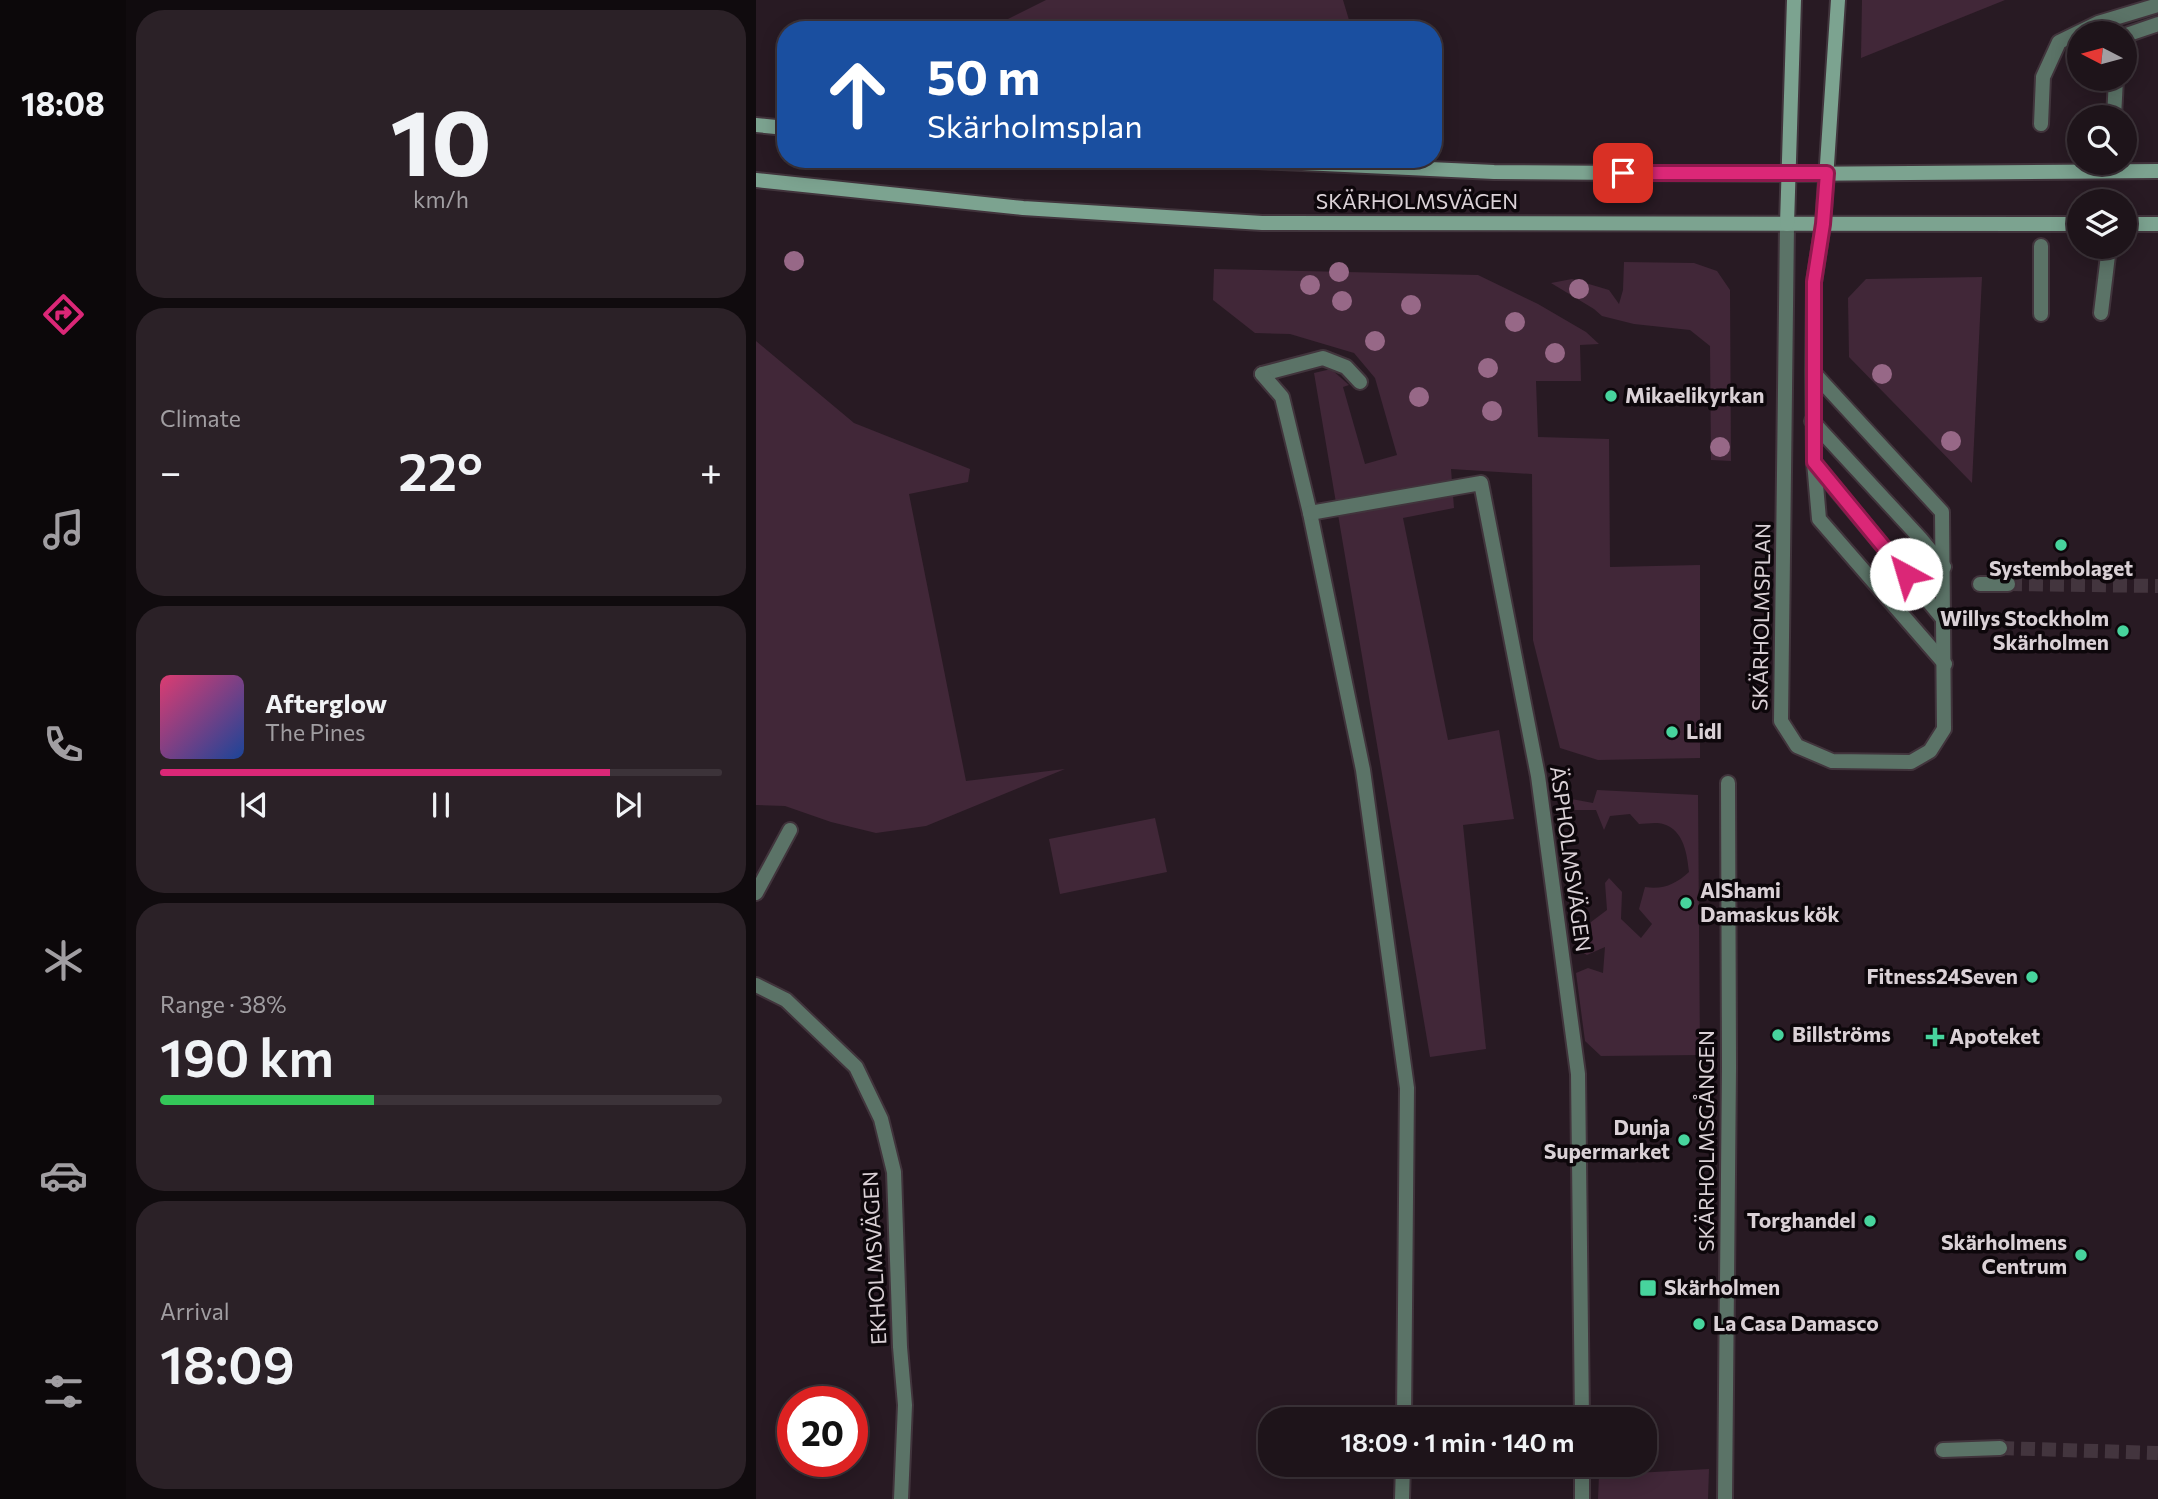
<!DOCTYPE html>
<html lang="en">
<head>
<meta charset="utf-8">
<style>
	body { margin:0; font-family:Commissioner,sans-serif; background:#2b2127; color:#f1f3f6; height:100vh; display:flex; flex-direction:column; font-size:26px; white-space:nowrap }
	* { box-sizing:border-box; margin:0 }
	p { font-size:23px; color:#a19ea2 }
	.icon { flex:none; width:38px; height:38px; fill:none; stroke:currentColor; stroke-width:2; stroke-linecap:round; stroke-linejoin:round }
	.map { position:relative; flex:1; overflow:hidden }
	.drawer { display:flex; flex-direction:column; gap:10px; padding:10px; background:#100b0e; width:630px }
	.drawer>* { flex:none }
	.banner { position:absolute; left:21px; top:21px; width:665px; height:147px; border-radius:28px; box-shadow:0 4px 18px #0003,0 0 0 2px #3c3339; background:#1a4fa0; color:#fff; overflow:hidden }
	.needle { width:46px; rotate:276deg }
	.tools { position:absolute; left:1311px; top:21px; display:grid; gap:14px }
	.tools a { display:grid; place-items:center; width:70px; height:70px; border-radius:50%; background:#1e141a; box-shadow:0 4px 18px #0003,0 0 0 2px #3c3339; font-size:35px }
	.speed { position:absolute; left:21px; top:1386px; display:flex; gap:14px; font-size:35px; font-weight:700; text-align:center }
	.speed>* { display:grid; place-content:center; width:91px; height:91px; border-radius:50%; background:#1e141a; box-shadow:0 4px 18px #0003,0 0 0 2px #3c3339; line-height:1 }
	.speed .limit { border:10px solid #d22; background:#fff; color:#111 }
	.pin { position:absolute; display:grid; place-items:center; width:60px; height:60px; color:#fff; margin:-30px; border-radius:14px; box-shadow:0 4px 10px #0006 }
	.me { position:absolute; width:77px; margin:-38px; rotate:321deg; stroke-linejoin:round; filter:drop-shadow(0 0 5px #0008) }
	.turn { display:flex; align-items:center; gap:24px; height:147px; padding:0 35px; font-size:32px }
	.turn .icon { width:91px; height:91px; stroke-width:2.5 }
	.turn b { display:block; font-size:49px; line-height:60px }
	.big { font-size:52px; font-weight:600; line-height:1.1 }
	.drawer .widget { flex:1; display:flex; flex-direction:column; justify-content:center; gap:10px; min-width:0; padding:0 24px; border-radius:28px; background:#2b2127 }
	.drawer .dial { align-items:center; gap:0 }
	.dial b { font-size:91px; line-height:1 }
	.song { display:flex; align-items:center; gap:21px }
	.cover { width:84px; height:84px; border-radius:10px; background:linear-gradient(135deg,hsl(340 70% 55%),hsl(220 70% 35%)) }
	.played { height:7px; border-radius:4px; background:linear-gradient(90deg,#db2777 80%,#3c3339 80%) }
	.keys { display:flex; justify-content:space-around; direction:ltr }
	.heat { display:flex; justify-content:space-between; align-items:center; font-size:38px; direction:ltr }
	.charge { height:10px; border-radius:5px; background:linear-gradient(90deg,#34c759 38%,#3c3339 0) }
	.trip { position:absolute; left:502px; top:1407px; width:399px; height:70px; border-radius:28px; background:#1e141a; box-shadow:0 4px 18px #0003,0 0 0 2px #3c3339; font-weight:600; line-height:70px; text-align:center }
	main { display:flex; flex:1; min-height:0 }
	.tabs { display:flex; flex-direction:column; width:126px; justify-content:space-around; align-items:center; background:#0c080a; color:#a19ea2 }
	.tabs .icon { width:49px; height:49px }
	.tabs .on { color:#db2777 }
	.tabs b { font-size:32px; color:#f1f3f6 }
	.map>svg:first-child { display:block }
</style>
</head>
<body>
<main>
<nav class="tabs">
<b>18:08</b>
<svg class="icon on" aria-label="directions" viewBox="0 0 24 24"><path d="M12 3l9 9-9 9-9-9zM9 14v-3h6M13 9l2 2-2 2"/></svg>
<svg class="icon" aria-label="music" viewBox="0 0 24 24"><path d="M9 18V5l10-2v13"/><circle cx="6" cy="18" r="3"/><circle cx="16" cy="16" r="3"/></svg>
<svg class="icon" aria-label="phone" viewBox="0 0 24 24"><path d="M5 4h4l2 5-3 2q2 4 5 5l2-3 5 2v4C11 20 4 13 5 4z"/></svg>
<svg class="icon" aria-label="climate" viewBox="0 0 24 24"><path d="M12 3v18M4 7l16 10M4 17L20 7"/></svg>
<svg class="icon" aria-label="car" viewBox="0 0 24 24"><path d="M5 17H2v-5l4-1 3-4h7l3 4 3 1v5h-3M9 17h6M6 11h13"/><circle cx="7" cy="17" r="2"/><circle cx="17" cy="17" r="2"/></svg>
<svg class="icon" aria-label="filters" viewBox="0 0 24 24"><path d="M4 7h16M4 17h16"/><circle cx="9" cy="7" r="2"/><circle cx="15" cy="17" r="2"/></svg>
</nav>
<section class="drawer">
<div class="widget dial"><b>10</b><p>km/h</p></div>
<div class="widget"><p>Climate</p>
<div class="heat"><a>−</a><b class="big">22°</b><a>+</a></div>
</div>
<div class="widget">
<div class="song"><i class="cover"></i><div><b>Afterglow</b><p>The Pines</p></div></div>
<div class="played"></div>
<div class="keys"><svg class="icon" aria-label="previous" viewBox="0 0 24 24"><path d="M18 5L8 12l10 7zM5 5v14"/></svg><svg class="icon" aria-label="pause" viewBox="0 0 24 24"><path d="M8 5v14M16 5v14"/></svg><svg class="icon" aria-label="next" viewBox="0 0 24 24"><path d="M6 5l10 7-10 7zM19 5v14"/></svg></div>
</div>
<div class="widget"><p>Range · 38%</p><b class="big">190 km</b><div class="charge"></div></div>
<div class="widget"><p>Arrival</p><b class="big">18:09</b></div>
</section>
<div class="map">
<svg width="1402" height="1499" viewBox="0 0 1402 1499">
	<rect width="100%" height="100%" fill="#281a23"/>
	<g fill="#412738">
		<path d="M290,0H587L596,30H230Z"/>
		<path d="M1106,0H1249L1105,58Z"/>
		<path d="M868,262L938,263L961,271L974,290L975,461L955,460L954,346L934,330L878,324L846,316L838,309L795,283L816,279L853,290L863,304L867,290Z"/>
		<path d="M458,269L722,275L782,304L830,332L843,344L824,345L825,381H780L782,437L853,439L854,567L944,565V758L842,760L804,748L777,640L776,474L695,469L698,508L647,518L692,740L743,730L758,819L707,825L730,1049L674,1057L558,373L575,369L593,385L587,387L609,464L641,455L619,378L598,353L534,334L499,333L457,300Z"/>
		<path d="M1226,277L1216,483L1093,357L1092,298L1110,279Z"/>
		<path d="M0,341L98,423L214,469L212,482L153,494L210,781L309,769L170,826L120,833L75,822L29,806L0,805Z"/>
		<path d="M841,790L942,795L944,1055L845,1056L829,1041L820,973L832,968L847,973L849,947L831,955L819,948L823,931L851,910L849,883L853,878L866,892L865,919L885,938L896,924L883,909L889,887C907,890 920,884 933,872C931,854 928,830 907,824C900,822 890,824 883,824L874,814L854,816L848,830L840,810H811L802,807L805,797L837,803Z"/>
		<path d="M399,818L411,872L304,894L293,839Z"/>
		<path d="M953,1469L952,1499H842L843,1475Z"/>
	</g>
	<g fill="none" stroke-linecap="round" stroke-linejoin="round">
		<g stroke="#43353e" stroke-width="14" stroke-dasharray="14 7" stroke-linecap="butt">
			<path d="M1252,584L1402,586"/>
			<path d="M1244,1448L1402,1453"/>
		</g>
		<defs>
			<g id="lane">
				<path d="M1368,43L1373,34L1402,24"/>
				<path d="M1358,117L1360,79"/>
				<path d="M1285,124L1287,77L1303,42L1342,23L1402,5"/>
				<path d="M1345,313L1353,247"/>
				<path d="M1285,314V246"/>
				<path d="M1057,372L1058,462L1063,519L1189,664"/>
				<path d="M506,374L567,358L590,367L604,382"/>
				<path d="M1056,421L1164,538L1188,567"/>
				<path d="M1058,463L1188,620"/>
				<path d="M0,893L34,830"/>
			</g>
			<g id="street">
				<path d="M1031,224L1025,721L1041,746L1076,761L1155,762L1174,751L1188,729L1186,512L1057,372L1058,282L1067,224"/>
				<path d="M506,374L526,397L554,513L607,770L651,1088L648,1419"/>
				<path d="M554,513L725,483L782,776L822,1074L826,1419"/>
				<path d="M1224,584H1252"/>
				<path d="M0,985L30,1000L100,1067L125,1119L138,1172L144,1347L149,1405L145,1499"/>
				<path d="M1187,1450L1244,1448"/>
				<path d="M646,1499L647,1465"/>
				<path d="M826,1499V1465"/>
				<path d="M969,1499L973,1067L972,783"/>
			</g>
			<g id="secondary">
				<path d="M0,125L30,128"/>
				<path d="M459,159L738,172L1032,174L1402,171"/>
				<path d="M0,180L267,208L506,223L1323,224"/>
				<path d="M1031,224L1038,0"/>
				<path d="M1067,224L1082,0"/>
				<path d="M1368,224H1402"/>
			</g>
		</defs>
		<use href="#lane" stroke="#41343c" stroke-width="18"/>
		<use href="#street" stroke="#41343c" stroke-width="18"/>
		<use href="#secondary" stroke="#41343c" stroke-width="18"/>
		<use href="#lane" stroke="#5b7367" stroke-width="14"/>
		<use href="#street" stroke="#5b7367" stroke-width="14"/>
		<use href="#secondary" stroke="#7ca390" stroke-width="14"/>
	</g>
	<g fill="#976887">
		<circle cx="38" cy="261" r="10"/>
		<circle cx="583" cy="272" r="10"/>
		<circle cx="554" cy="285" r="10"/>
		<circle cx="823" cy="289" r="10"/>
		<circle cx="586" cy="301" r="10"/>
		<circle cx="655" cy="305" r="10"/>
		<circle cx="759" cy="322" r="10"/>
		<circle cx="619" cy="341" r="10"/>
		<circle cx="799" cy="353" r="10"/>
		<circle cx="732" cy="368" r="10"/>
		<circle cx="1126" cy="374" r="10"/>
		<circle cx="663" cy="397" r="10"/>
		<circle cx="736" cy="411" r="10"/>
		<circle cx="1195" cy="441" r="10"/>
		<circle cx="964" cy="447" r="10"/>
	</g>
	<g fill="none" stroke-linecap="round" stroke-linejoin="round">
		<defs>
			<path id="route" d="M867,173H1071L1067,224L1058,282V462L1150,574"/>
		</defs>
		<use href="#route" stroke="#8e194d" stroke-width="18"/>
		<use href="#route" stroke="#db2777" stroke-width="12"/>
	</g>
	<g fill="#47d49d" stroke="#0d070b" stroke-width="2.5">
		<circle cx="855" cy="396" r="7"/>
		<circle cx="1305" cy="545" r="7"/>
		<circle cx="1367" cy="631" r="7"/>
		<circle cx="916" cy="732" r="7"/>
		<circle cx="930" cy="903" r="7"/>
		<circle cx="1276" cy="977" r="7"/>
		<circle cx="1022" cy="1035" r="7"/>
		<path d="M1175.5 1026.5h7v7h7v7h-7v7h-7v-7h-7v-7h7z"/>
		<circle cx="928" cy="1140" r="7"/>
		<circle cx="1114" cy="1221" r="7"/>
		<circle cx="1325" cy="1255" r="7"/>
		<rect x="883" y="1279" width="18" height="18" rx="3.5"/>
		<circle cx="943" cy="1324" r="7"/>
	</g>
	<g text-anchor="middle" stroke-width="7" stroke-linejoin="round" paint-order="stroke">
		<g font-size="21" fill="#dad1d6" stroke="#0d070b">
			<text x="661" y="209">SKÄRHOLMSVÄGEN</text>
			<text transform="translate(1006 617) rotate(-89)" y="7">SKÄRHOLMSPLAN</text>
			<text transform="translate(814 859) rotate(82)" y="7">ÄSPHOLMSVÄGEN</text>
			<text transform="translate(951 1141) rotate(-90)" y="7">SKÄRHOLMSGÅNGEN</text>
			<text transform="translate(119 1258) rotate(-93)" y="7">EKHOLMSVÄGEN</text>
		</g>
		<g font-size="21" font-weight="bold" fill="#dad1d6" stroke="#0d070b" text-anchor="start">
			<text x="869" y="403">Mikaelikyrkan</text>
			<text x="1305" y="576" text-anchor="middle">Systembolaget</text>
			<text x="1353" y="626" text-anchor="end">Willys Stockholm<tspan x="1353" dy="24">Skärholmen</tspan></text>
			<text x="930" y="739">Lidl</text>
			<text x="944" y="898">AlShami<tspan x="944" dy="24">Damaskus kök</tspan></text>
			<text x="1262" y="984" text-anchor="end">Fitness24Seven</text>
			<text x="1036" y="1042">Billströms</text>
			<text x="1193" y="1044">Apoteket</text>
			<text x="914" y="1135" text-anchor="end">Dunja<tspan x="914" dy="24">Supermarket</tspan></text>
			<text x="1100" y="1228" text-anchor="end">Torghandel</text>
			<text x="1311" y="1250" text-anchor="end">Skärholmens<tspan x="1311" dy="24">Centrum</tspan></text>
			<text x="908" y="1295">Skärholmen</text>
			<text x="957" y="1331">La Casa Damasco</text>
		</g>
	</g>
</svg>
<div class="tools">
<a><svg class="needle" viewBox="-14 -14 28 28"><path d="M0-13l5 13h-10z" fill="#e53935"/><path d="M0 13l5-13h-10z" fill="#a19ea2"/></svg></a>
<a><svg class="icon" aria-label="search" viewBox="0 0 24 24"><circle cx="10" cy="10" r="6"/><path d="M15 15l6 6"/></svg></a>
<a><svg class="icon" aria-label="layers" viewBox="0 0 24 24"><path d="M12 4l9 5-9 5-9-5zM3 14l9 5 9-5"/></svg></a>
</div>
<div class="speed"><div class="limit">20</div></div>
<div class="pin" style="left:867px;top:173px;background:#d93025"><svg class="icon" aria-label="arrive" viewBox="0 0 24 24"><path d="M6 21V4h12l-3 4 3 4H6"/></svg></div>
<svg class="me" style="left:1150px;top:574px" viewBox="-20 -20 40 40"><circle r="19" fill="#fff"/><path d="M0-13L10 11 0 6-10 11z" fill="#db2777"/></svg>
<div class="trip">18:09 · 1 min · 140 m</div>
<div class="banner">
<div class="turn"><svg class="icon" aria-label="ahead" viewBox="0 0 24 24"><path d="M12 20V5M6 11l6-6 6 6"/></svg><div><b>50 m</b>Skärholmsplan</div></div>
</div>
</div>
</main>
</body>
</html>
